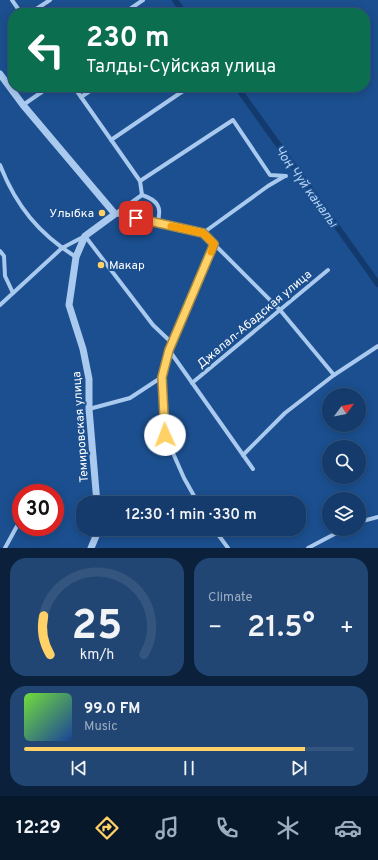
<!DOCTYPE html>
<html lang="en">
<head>
<meta charset="utf-8">
<style>
	body { margin:0; font-family:Overpass,sans-serif; background:#214673; color:#f1f3f6; height:100vh; display:flex; flex-direction:column; font-size:15px; white-space:nowrap }
	* { box-sizing:border-box; margin:0 }
	p { font-size:13px; color:#9dadc1 }
	.icon { flex:none; width:22px; height:22px; fill:none; stroke:currentColor; stroke-width:2; stroke-linecap:round; stroke-linejoin:round }
	.map { position:relative; height:548px; overflow:hidden }
	.panel { display:flex; flex-direction:column; gap:10px; padding:10px; background:#0b203b; flex:1 }
	.panel>* { flex:none }
	.banner { position:absolute; left:8px; top:8px; width:362px; height:84px; border-radius:16px; box-shadow:0 2px 10px #0003,0 0 0 1px #33557e; background:#0b6e4f; color:#fff; overflow:hidden }
	.needle { width:26px; rotate:58deg }
	.tools { position:absolute; left:322px; top:388px; display:grid; gap:8px }
	.tools a { display:grid; place-items:center; width:44px; height:44px; border-radius:50%; background:#143b6b; box-shadow:0 2px 10px #0003,0 0 0 1px #33557e; font-size:20px }
	.speed { position:absolute; left:12px; top:484px; display:flex; gap:8px; font-size:20px; font-weight:700; text-align:center }
	.speed>* { display:grid; place-content:center; width:52px; height:52px; border-radius:50%; background:#143b6b; box-shadow:0 2px 10px #0003,0 0 0 1px #33557e; line-height:1 }
	.speed .limit { border:6px solid #d22; background:#fff; color:#111 }
	.pin { position:absolute; display:grid; place-items:center; width:34px; height:34px; color:#fff; margin:-17px; border-radius:8px; box-shadow:0 2px 6px #0006 }
	.me { position:absolute; width:44px; margin:-22px; rotate:358deg; stroke-linejoin:round; filter:drop-shadow(0 0 3px #0008) }
	.turn { display:flex; align-items:center; gap:14px; height:84px; padding:0 12px; font-size:18px }
	.turn .icon { width:52px; height:52px; stroke-width:2.5 }
	.turn b { display:block; font-size:28px; line-height:34px }
	.big { font-size:30px; font-weight:600; line-height:1.1 }
	.panel .tile { flex:1; display:flex; flex-direction:column; justify-content:center; gap:6px; min-width:0; padding:0 14px; border-radius:16px; background:#214673 }
	.panel .dial { align-items:center; gap:0 }
	.dial svg { height:104px; overflow:visible; fill:none; stroke:#33557e; stroke-width:7; stroke-linecap:round; text-anchor:middle }
	.dial text { fill:#f1f3f6; stroke:none }
	.song { display:flex; align-items:center; gap:12px }
	.cover { width:48px; height:48px; border-radius:6px; background:linear-gradient(135deg,hsl(100 70% 55%),hsl(220 70% 35%)) }
	.played { height:4px; border-radius:2px; background:linear-gradient(90deg,#ffd166 85%,#33557e 85%) }
	.keys { display:flex; justify-content:space-around; direction:ltr }
	.heat { display:flex; justify-content:space-between; align-items:center; font-size:22px; direction:ltr }
	.panel .tiles { flex:1; display:grid; gap:10px; grid-template-columns:1fr 1fr }
	.tile:last-child { grid-column:span 2 }
	.trip { position:absolute; left:76px; top:496px; width:230px; height:40px; border-radius:16px; background:#143b6b; box-shadow:0 2px 10px #0003,0 0 0 1px #33557e; font-weight:600; line-height:40px; text-align:center }
	.dock { display:flex; height:64px; justify-content:space-around; align-items:center; background:#08182b; color:#9dadc1 }
	.dock .icon { width:28px; height:28px }
	.dock .selected { color:#ffd166 }
	.dock b { font-size:18px; color:#f1f3f6 }
	.map>svg:first-child { display:block }
</style>
</head>
<body>
<div class="map">
<svg width="378" height="548" viewBox="0 0 378 548">
	<rect width="100%" height="100%" fill="#1b4f8f"/>
	<g fill="none" stroke-linecap="round" stroke-linejoin="round">
		<g stroke="#123a6d" stroke-width="6">
			<path d="M175,0L184,13"/>
			<path d="M237,87L378,284"/>
		</g>
		<g stroke="#a9c9ee" stroke-width="4">
			<path d="M12,0L21,13"/>
			<path d="M30,13L50,0"/>
			<path d="M124,13L143,0"/>
			<path d="M74,87L140,181L142,195"/>
			<path d="M81,97L96,87"/>
			<path d="M23,105L49,87"/>
			<path d="M111,140L189,87"/>
			<path d="M0,165C16,206 39,234 76,257"/>
			<path d="M140,181L233,120L270,175L286,176"/>
			<path d="M142,195C157,200 163,207 157,223"/>
			<path d="M115,214L203,233L280,310L334,375"/>
			<path d="M115,214L142,195"/>
			<path d="M203,233L268,186L285,176"/>
			<path d="M0,251L4,256L5,276L13,293"/>
			<path d="M0,305L62,248L85,236L153,325L172,343"/>
			<path d="M169,350L253,469"/>
			<path d="M192,383L328,270"/>
			<path d="M89,409L130,398L162,377"/>
			<path d="M243,455L285,413L334,375L378,346"/>
			<path d="M198,503L184,478L165,435L162,377L169,350L214,244"/>
			<path d="M359,522L378,517"/>
			<path d="M214,529L228,548"/>
			<path d="M5,548L17,526"/>
			<path d="M308,548L344,529"/>
		</g>
		<g stroke="#a9c9ee" stroke-width="7">
			<path d="M0,74L23,105L115,214L85,236L76,257L69,305L83,349L89,379V409L97,503"/>
			<path d="M91,548L99,529"/>
		</g>
	</g>
	<g fill="none" stroke-linecap="round" stroke-linejoin="round">
		<defs>
			<path id="route" d="M136,218L203,233L214,244L169,350L162,377L165,435"/>
		</defs>
		<use href="#route" stroke="#a68842" stroke-width="10"/>
		<use href="#route" stroke="#ffd166" stroke-width="7"/>
		<path stroke="#f59e0b" stroke-width="7" d="M171,226L203,233L214,244L211,252"/>
	</g>
	<g fill="#ffd166" stroke="#1b4f8f" stroke-width="1.5">
		<circle cx="102" cy="213" r="4"/>
		<circle cx="101" cy="265" r="4"/>
	</g>
	<g text-anchor="middle" stroke-width="4" stroke-linejoin="round" paint-order="stroke">
		<g font-size="12" fill="#fff" stroke="#1b4f8f" text-anchor="end">
			<text x="94" y="217">Улыбка</text>
			<text x="109" y="269" text-anchor="start">Макар</text>
		</g>
		<g font-size="12" fill="#fff" stroke="#1b4f8f">
			<text transform="translate(254 319) rotate(-40)" y="4">Джалал-Абадская улица</text>
			<text transform="translate(80 427) rotate(-94)" y="4">Темировская улица</text>
		</g>
		<g font-size="13" font-style="italic" fill="#b5d3f5" stroke="#1b4f8f">
			<text transform="translate(307 186) rotate(54)" y="5">Чоң Чүй каналы</text>
		</g>
	</g>
</svg>
<div class="tools">
<a><svg class="needle" viewBox="-14 -14 28 28"><path d="M0-13l5 13h-10z" fill="#e53935"/><path d="M0 13l5-13h-10z" fill="#9dadc1"/></svg></a>
<a><svg class="icon" aria-label="search" viewBox="0 0 24 24"><circle cx="10" cy="10" r="6"/><path d="M15 15l6 6"/></svg></a>
<a><svg class="icon" aria-label="layers" viewBox="0 0 24 24"><path d="M12 4l9 5-9 5-9-5zM3 14l9 5 9-5"/></svg></a>
</div>
<div class="speed"><div class="limit">30</div></div>
<div class="pin" style="left:136px;top:218px;background:#d93025"><svg class="icon" aria-label="arrive" viewBox="0 0 24 24"><path d="M6 21V4h12l-3 4 3 4H6"/></svg></div>
<svg class="me" style="left:165px;top:435px" viewBox="-20 -20 40 40"><circle r="19" fill="#fff"/><path d="M0-13L10 11 0 6-10 11z" fill="#ffd166"/></svg>
<div class="trip">12:30 · 1 min · 330 m</div>
<div class="banner">
<div class="turn"><svg class="icon" aria-label="left" viewBox="0 0 24 24"><path d="M17 20v-9H6M10 6l-5 5 5 5"/></svg><div><b>230 m</b>Талды-Суйская улица</div></div>
</div>
</div>
<section class="panel">
<div class="tiles">
<div class="tile dial"><svg viewBox="0 0 100 80">
<path d="M14 69A42 42 0 1 1 86 69"/>
<path d="M14 69A42 42 0 0 1 9 39" stroke="#ffd166"/>
<text x="50" y="56" font-size="32" font-weight="700">25</text>
<text x="50" y="72" font-size="11">km/h</text>
</svg></div>
<div class="tile"><p>Climate</p>
<div class="heat"><a>−</a><b class="big">21.5°</b><a>+</a></div>
</div>
<div class="tile">
<div class="song"><i class="cover"></i><div><b>99.0 FM</b><p>Music</p></div></div>
<div class="played"></div>
<div class="keys"><svg class="icon" aria-label="previous" viewBox="0 0 24 24"><path d="M18 5L8 12l10 7zM5 5v14"/></svg><svg class="icon" aria-label="pause" viewBox="0 0 24 24"><path d="M8 5v14M16 5v14"/></svg><svg class="icon" aria-label="next" viewBox="0 0 24 24"><path d="M6 5l10 7-10 7zM19 5v14"/></svg></div>
</div>
</div>
</section>
<nav class="dock">
<b>12:29</b>
<svg class="icon selected" aria-label="directions" viewBox="0 0 24 24"><path d="M12 3l9 9-9 9-9-9zM9 14v-3h6M13 9l2 2-2 2"/></svg>
<svg class="icon" aria-label="music" viewBox="0 0 24 24"><path d="M9 18V5l10-2v13"/><circle cx="6" cy="18" r="3"/><circle cx="16" cy="16" r="3"/></svg>
<svg class="icon" aria-label="phone" viewBox="0 0 24 24"><path d="M5 4h4l2 5-3 2q2 4 5 5l2-3 5 2v4C11 20 4 13 5 4z"/></svg>
<svg class="icon" aria-label="climate" viewBox="0 0 24 24"><path d="M12 3v18M4 7l16 10M4 17L20 7"/></svg>
<svg class="icon" aria-label="car" viewBox="0 0 24 24"><path d="M5 17H2v-5l4-1 3-4h7l3 4 3 1v5h-3M9 17h6M6 11h13"/><circle cx="7" cy="17" r="2"/><circle cx="17" cy="17" r="2"/></svg>
</nav>
</body>
</html>
